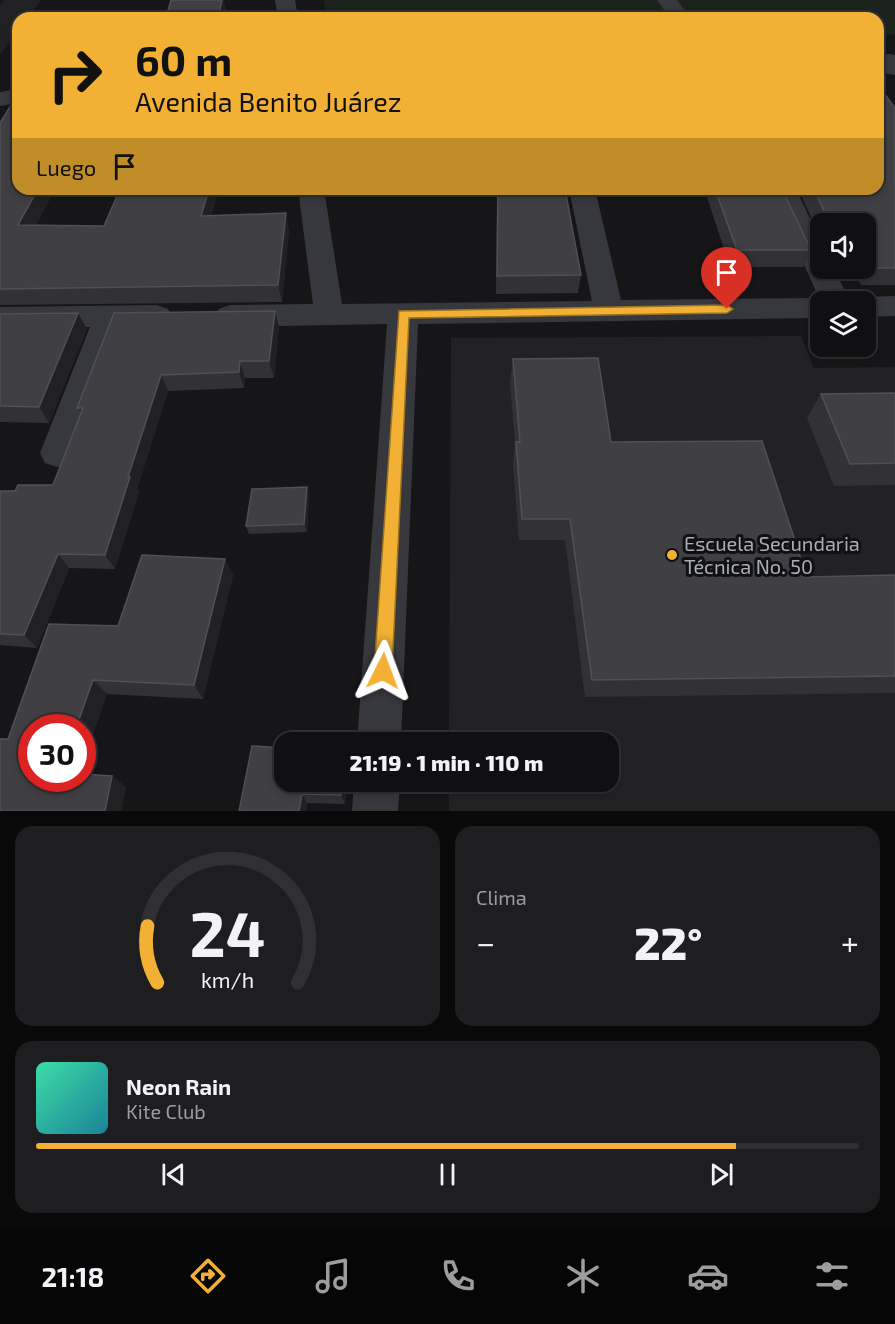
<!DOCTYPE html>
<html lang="es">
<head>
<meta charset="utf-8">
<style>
	body { margin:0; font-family:"Exo 2",sans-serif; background:#1e1e20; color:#f1f3f6; height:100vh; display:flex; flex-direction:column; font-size:22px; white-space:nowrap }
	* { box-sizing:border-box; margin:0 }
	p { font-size:20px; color:#9c9d9f }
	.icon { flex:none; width:33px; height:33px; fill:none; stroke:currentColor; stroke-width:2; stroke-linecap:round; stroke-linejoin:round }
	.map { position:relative; height:811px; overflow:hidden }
	.side { display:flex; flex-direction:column; gap:15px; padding:15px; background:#09090a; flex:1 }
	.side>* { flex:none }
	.guide { position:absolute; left:12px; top:12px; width:872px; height:183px; border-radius:18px; box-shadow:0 3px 9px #0003,0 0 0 2px #303032; background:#f2b134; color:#111; overflow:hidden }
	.fabs { position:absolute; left:810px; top:213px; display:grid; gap:12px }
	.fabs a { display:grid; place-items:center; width:66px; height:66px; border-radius:12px; background:#101012; box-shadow:0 3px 9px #0003,0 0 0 2px #303032; font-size:30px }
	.speed { position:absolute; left:18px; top:714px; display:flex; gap:12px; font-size:30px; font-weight:700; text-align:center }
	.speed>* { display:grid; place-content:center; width:78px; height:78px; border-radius:50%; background:#101012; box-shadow:0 3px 9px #0003,0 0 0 2px #303032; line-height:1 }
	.speed .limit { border:9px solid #d22; background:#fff; color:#111 }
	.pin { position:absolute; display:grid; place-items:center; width:51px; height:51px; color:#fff; margin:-62px -26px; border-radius:50% 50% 50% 0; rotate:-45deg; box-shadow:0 0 6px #0007 }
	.pin .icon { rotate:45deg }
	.me { position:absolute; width:66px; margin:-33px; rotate:3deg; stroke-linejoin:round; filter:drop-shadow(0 0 4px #0008) }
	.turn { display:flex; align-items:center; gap:21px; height:126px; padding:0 24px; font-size:27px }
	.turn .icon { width:78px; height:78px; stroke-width:2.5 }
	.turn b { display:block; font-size:42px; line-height:51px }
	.then { display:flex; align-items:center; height:57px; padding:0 24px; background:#0003; gap:12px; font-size:22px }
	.big { font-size:45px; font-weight:800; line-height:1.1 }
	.side .widget { flex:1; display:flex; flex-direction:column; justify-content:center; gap:9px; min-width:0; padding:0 21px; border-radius:18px; background:#1e1e20 }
	.side .dial { align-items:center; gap:0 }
	.dial svg { height:156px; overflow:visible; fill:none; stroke:#303032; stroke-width:7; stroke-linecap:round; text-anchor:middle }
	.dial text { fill:#f1f3f6; stroke:none }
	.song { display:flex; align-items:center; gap:18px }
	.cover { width:72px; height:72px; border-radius:9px; background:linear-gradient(135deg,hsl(160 70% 55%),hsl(190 70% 35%)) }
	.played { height:6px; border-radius:3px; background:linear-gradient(90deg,#f2b134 85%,#303032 85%) }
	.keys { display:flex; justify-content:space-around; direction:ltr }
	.heat { display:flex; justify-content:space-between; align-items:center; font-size:33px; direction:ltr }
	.side .tiles { flex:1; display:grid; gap:15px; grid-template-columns:1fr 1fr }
	.widget:last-child { grid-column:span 2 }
	.trip { position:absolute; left:274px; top:732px; width:345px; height:60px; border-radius:18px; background:#101012; box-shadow:0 3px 9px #0003,0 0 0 2px #303032; font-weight:800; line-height:60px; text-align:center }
	.dock { display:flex; height:96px; justify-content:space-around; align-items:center; background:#060607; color:#9c9d9f }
	.dock .icon { width:42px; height:42px }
	.dock .selected { color:#f2b134 }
	.dock b { font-size:27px; color:#f1f3f6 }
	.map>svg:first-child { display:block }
</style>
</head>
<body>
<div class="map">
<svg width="895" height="811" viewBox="0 0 895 811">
	<rect width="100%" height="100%" fill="#161618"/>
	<path fill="#222225" d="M801,336L814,368L895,367V811H449V782H609V742H449L451,338Z"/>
	<path fill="#1c231d" d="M324,0H895V34L878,36V18H327Z"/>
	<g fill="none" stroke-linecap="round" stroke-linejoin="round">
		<g fill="#37383d" fill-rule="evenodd">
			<path d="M275,0H295L298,18H278Z"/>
			<path d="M657,0H677L690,18H670Z"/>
			<path d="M888,54L895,55V75L887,74L878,60L881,56Z"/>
			<path d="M18,89V103L0,106V92Z"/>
			<path d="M298,189H324L342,304L592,301L569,189H595L621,300L819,298L770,189H796L820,240V268H834L850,302H820V318L418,324L401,742H357L387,324L230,327L219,323L215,316L219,309L230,305L313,304Z"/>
			<path d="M895,296V316L866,317V302H854L866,297Z"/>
			<path d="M157,305L168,309L172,316L168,323L157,327H120L69,463L57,467L45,463L40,453L90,327L0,329V307Z"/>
			<path d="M354,782H400L398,811H352Z"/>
		</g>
	</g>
	<g fill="#323236">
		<path d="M895,108V285H861L852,268H866V224H820V236L798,189H878Z"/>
		<path d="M0,123L55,189L36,225L104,226L120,189H219L211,216L289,230L282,302L0,305Z"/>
		<path d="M497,189H569L568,196H566L581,275L578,293L496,294Z"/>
		<path d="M596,189H782L811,250L803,267H730L707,197L599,196Z"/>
		<path d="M275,311L279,327L274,378H245L244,388L168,391L137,489L139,492L115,569L69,568L37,648L0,645V491H15L53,485L81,414L77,408Z"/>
		<path d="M0,314L87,329L49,423L0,422Z"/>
		<path d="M513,359L611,442L807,577L895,575V693L585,697L565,540H519L513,465L515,443L510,383Z"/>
		<path d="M895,393V485L834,486L807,418L821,394Z"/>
		<path d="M309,495L307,532L249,534L246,526Z"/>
		<path d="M142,555L225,559L233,575L203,699L107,694L82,764V728H32V778H82V774L112,776L126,787L121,811H0V739H8L49,624L118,626Z"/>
		<path d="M347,782L345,804L307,803L306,811H239Z"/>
	</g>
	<g fill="#212124">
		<path d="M4,0H41L28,18H18V31L0,54V5Z"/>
		<path d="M222,0H224L226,10L225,18H218Z"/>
		<path d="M38,189H55L27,242L18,225Z"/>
		<path d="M209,189H219L206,233L201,216Z"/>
		<path d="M286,213L289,230L282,302L278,285Z"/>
		<path d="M275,311L279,327L274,378L269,361Z"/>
		<path d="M78,313L87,329L49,423L39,407Z"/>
		<path d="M240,361L245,378L244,388L239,372Z"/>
		<path d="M161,375L168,391L137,489L139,492L115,569L105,555L128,477Z"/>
		<path d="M307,487L309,495L307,532L304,524Z"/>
		<path d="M58,554L69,568L37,648L24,635Z"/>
		<path d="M225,559L233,575L203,699L194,685Z"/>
		<path d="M93,680L107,694L82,764V728H76Z"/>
		<path d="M112,776L126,787L121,811H105Z"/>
		<path d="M342,782H347L345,804L341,795Z"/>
		<path d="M302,794L307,803L306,811H299Z"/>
	</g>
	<g fill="#3f3f44" stroke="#4f5156" stroke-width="1.5">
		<path d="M171,0H222L218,18H166Z"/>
		<path d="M878,85L895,108V268H870L866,259V224H830L814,189H878Z"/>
		<path d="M18,94V189H38L18,225L104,226L120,189H209L201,216L286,213L278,285L0,289V123Z"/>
		<path d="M498,189H565L581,275L497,276Z"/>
		<path d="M715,189H782L811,250H737Z"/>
		<path d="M275,311L269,361H240L239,372L161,375L128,477H130L105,555L58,554L24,635L0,634V491H15L18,485H53L83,408H77L114,313Z"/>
		<path d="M78,313L39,407L0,406V314Z"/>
		<path d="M598,358L611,442L762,441L807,577L895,575V676L592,680L570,519H522L516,442H520L513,359Z"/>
		<path d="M895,393V463L850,464L821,394Z"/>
		<path d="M307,487L304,524L246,526L252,489Z"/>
		<path d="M142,555L225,559L194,685L93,680L76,728H32V778H82V774L112,776L105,811H0V739H8L49,624L118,626Z"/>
		<path d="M252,746L285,748V782H342L341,795L302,794L299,811H239Z"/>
	</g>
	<path fill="#f2b134" stroke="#9d7322" stroke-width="1.5" d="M727,305L733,309L727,313L409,318L392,671L389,677L383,680L377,677L374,671L399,311Z"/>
	<circle fill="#f2b134" stroke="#111113" stroke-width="2" cx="672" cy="555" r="6"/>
	<g text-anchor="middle" stroke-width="6" stroke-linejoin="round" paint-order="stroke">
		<g font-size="20" fill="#a8adb8" stroke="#111113" text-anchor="start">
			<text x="684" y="551">Escuela Secundaria<tspan x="684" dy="23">Técnica No. 50</tspan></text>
		</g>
	</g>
</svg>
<div class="fabs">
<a><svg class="icon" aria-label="sound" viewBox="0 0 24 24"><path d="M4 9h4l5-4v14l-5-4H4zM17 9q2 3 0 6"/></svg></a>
<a><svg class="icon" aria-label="layers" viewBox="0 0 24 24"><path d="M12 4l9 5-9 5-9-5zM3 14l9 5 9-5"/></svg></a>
</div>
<div class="speed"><div class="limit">30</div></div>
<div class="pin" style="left:727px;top:309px;background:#d93025"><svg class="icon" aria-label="arrive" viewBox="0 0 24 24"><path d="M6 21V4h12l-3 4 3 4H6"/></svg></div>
<svg class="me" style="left:383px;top:671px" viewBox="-20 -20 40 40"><path d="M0-17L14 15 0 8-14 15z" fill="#f2b134" stroke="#fff" stroke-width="4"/></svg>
<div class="trip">21:19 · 1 min · 110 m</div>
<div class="guide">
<div class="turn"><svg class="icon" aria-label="right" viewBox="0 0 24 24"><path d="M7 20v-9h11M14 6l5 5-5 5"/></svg><div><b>60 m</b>Avenida Benito Juárez</div></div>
<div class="then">Luego<svg class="icon" aria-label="arrive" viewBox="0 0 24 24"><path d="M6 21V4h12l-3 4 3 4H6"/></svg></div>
</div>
</div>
<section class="side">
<div class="tiles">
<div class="widget dial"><svg viewBox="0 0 100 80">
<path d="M14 69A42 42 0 1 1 86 69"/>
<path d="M14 69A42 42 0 0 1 9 40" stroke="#f2b134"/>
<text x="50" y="56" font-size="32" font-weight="700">24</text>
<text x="50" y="72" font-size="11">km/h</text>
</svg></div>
<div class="widget"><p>Clima</p>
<div class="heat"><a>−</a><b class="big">22°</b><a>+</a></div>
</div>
<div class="widget">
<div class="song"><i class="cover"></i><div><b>Neon Rain</b><p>Kite Club</p></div></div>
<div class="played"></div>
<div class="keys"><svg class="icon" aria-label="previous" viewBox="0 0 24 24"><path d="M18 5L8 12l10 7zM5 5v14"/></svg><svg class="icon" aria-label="pause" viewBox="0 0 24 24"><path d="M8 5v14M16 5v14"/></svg><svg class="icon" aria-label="next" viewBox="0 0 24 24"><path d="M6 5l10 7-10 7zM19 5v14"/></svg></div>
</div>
</div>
</section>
<nav class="dock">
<b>21:18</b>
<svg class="icon selected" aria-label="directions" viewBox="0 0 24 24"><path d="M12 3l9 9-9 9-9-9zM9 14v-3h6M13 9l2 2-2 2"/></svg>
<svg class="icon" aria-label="music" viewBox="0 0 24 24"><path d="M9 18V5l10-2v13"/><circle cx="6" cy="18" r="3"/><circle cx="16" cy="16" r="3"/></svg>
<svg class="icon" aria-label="phone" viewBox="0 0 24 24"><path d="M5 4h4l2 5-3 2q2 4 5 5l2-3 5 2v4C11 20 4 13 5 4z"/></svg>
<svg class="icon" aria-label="climate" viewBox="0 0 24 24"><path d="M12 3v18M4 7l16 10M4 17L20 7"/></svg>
<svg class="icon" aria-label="car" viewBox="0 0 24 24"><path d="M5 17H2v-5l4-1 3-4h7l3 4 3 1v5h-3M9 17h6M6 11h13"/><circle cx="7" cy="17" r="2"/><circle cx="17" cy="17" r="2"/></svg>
<svg class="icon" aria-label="filters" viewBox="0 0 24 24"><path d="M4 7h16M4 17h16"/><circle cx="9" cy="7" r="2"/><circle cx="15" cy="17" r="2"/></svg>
</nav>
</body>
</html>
